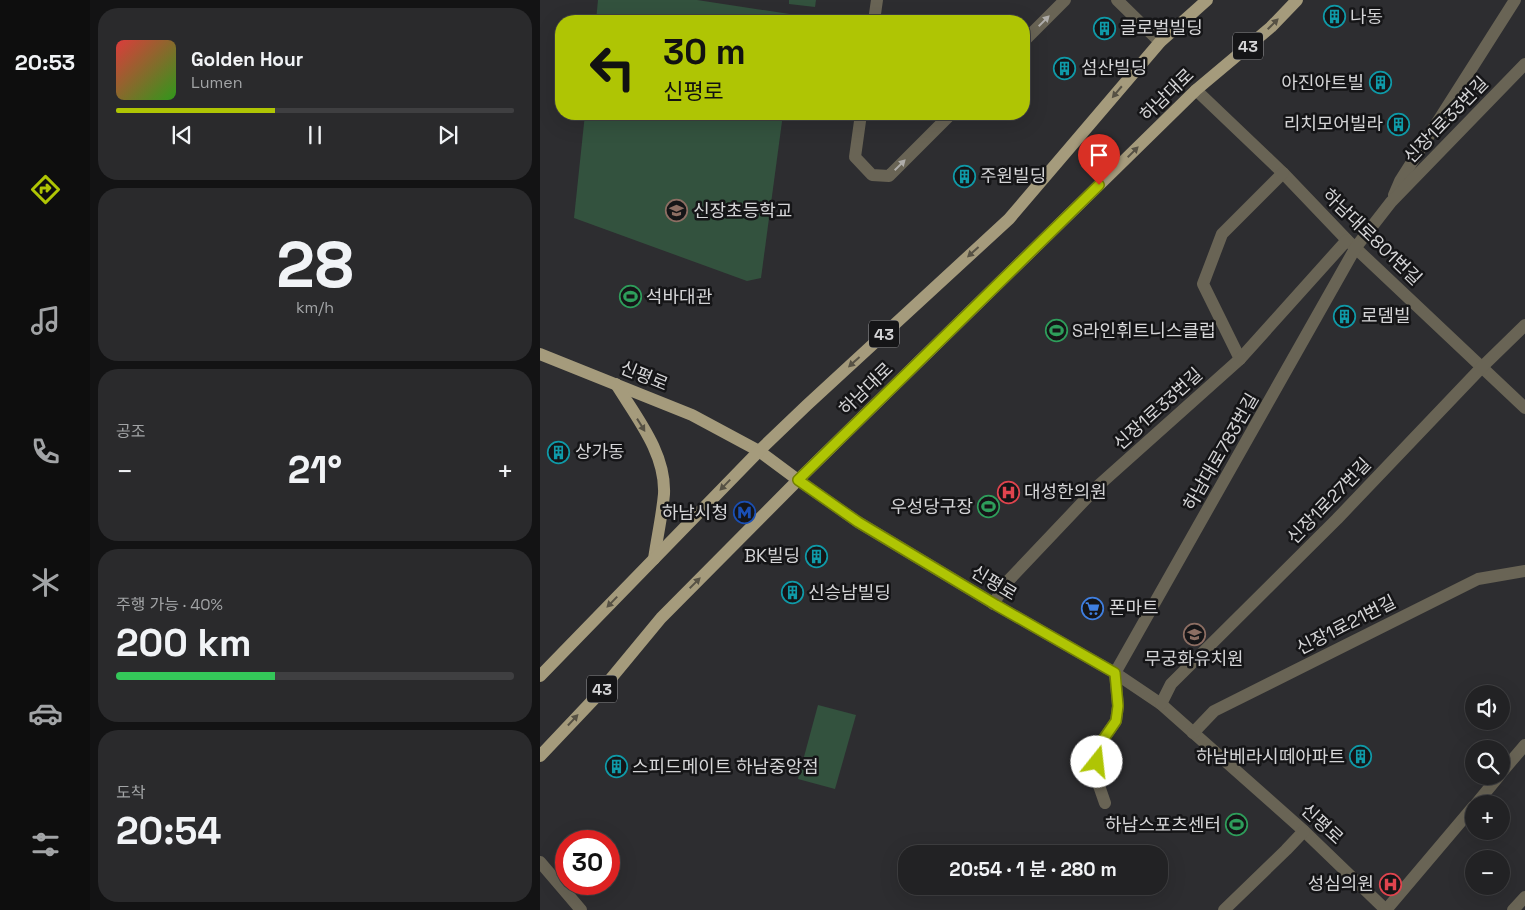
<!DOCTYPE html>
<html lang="ko">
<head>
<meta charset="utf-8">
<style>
	body { margin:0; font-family:"Space Grotesk","Noto Sans KR",sans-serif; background:#2a2a2c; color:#f1f3f6; height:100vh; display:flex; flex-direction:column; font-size:19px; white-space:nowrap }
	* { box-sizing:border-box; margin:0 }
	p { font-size:16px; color:#a2a4a6 }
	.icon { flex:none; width:28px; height:28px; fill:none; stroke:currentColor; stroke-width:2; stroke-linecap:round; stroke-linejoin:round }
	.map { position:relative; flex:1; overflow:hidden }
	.details { display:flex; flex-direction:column; gap:8px; padding:8px; background:#131314; width:450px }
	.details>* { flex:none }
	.top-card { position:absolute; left:15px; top:15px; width:475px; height:105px; border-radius:20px; box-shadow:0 5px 20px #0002,0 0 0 1px #3f3f41; background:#afc504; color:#111; overflow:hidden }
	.tools { position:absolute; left:925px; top:685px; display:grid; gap:10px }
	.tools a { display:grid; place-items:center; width:45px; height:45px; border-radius:50%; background:#222224; box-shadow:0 5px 20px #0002,0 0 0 1px #3f3f41; font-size:25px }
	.speed { position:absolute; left:15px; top:830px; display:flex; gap:10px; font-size:25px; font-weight:700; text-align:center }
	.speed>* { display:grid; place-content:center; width:65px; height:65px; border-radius:50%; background:#222224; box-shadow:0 5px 20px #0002,0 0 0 1px #3f3f41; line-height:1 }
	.speed .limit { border:8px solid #d22; background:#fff; color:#111 }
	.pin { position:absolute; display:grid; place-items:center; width:42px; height:42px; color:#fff; margin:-51px -21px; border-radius:50% 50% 50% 0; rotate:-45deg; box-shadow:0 0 5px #0007 }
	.pin .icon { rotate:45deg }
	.me { position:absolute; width:55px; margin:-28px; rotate:16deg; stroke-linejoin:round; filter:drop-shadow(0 0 4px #0008) }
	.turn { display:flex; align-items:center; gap:18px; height:105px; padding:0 25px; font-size:22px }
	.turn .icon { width:65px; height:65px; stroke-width:2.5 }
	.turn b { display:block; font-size:35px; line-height:42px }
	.big { font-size:38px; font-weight:600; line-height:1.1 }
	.details .card { flex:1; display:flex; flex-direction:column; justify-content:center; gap:8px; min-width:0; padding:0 18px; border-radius:20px; background:#2a2a2c }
	.details .dial { align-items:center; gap:0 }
	.dial b { font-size:65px; line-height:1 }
	.song { display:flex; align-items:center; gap:15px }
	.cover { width:60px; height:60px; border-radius:8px; background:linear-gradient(135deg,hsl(0 70% 55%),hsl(110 70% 35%)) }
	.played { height:5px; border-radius:2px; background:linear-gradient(90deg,#afc504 40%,#3f3f41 40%) }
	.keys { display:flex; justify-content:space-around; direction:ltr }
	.heat { display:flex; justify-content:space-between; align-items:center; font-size:28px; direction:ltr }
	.charge { height:8px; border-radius:4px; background:linear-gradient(90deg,#34c759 40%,#3f3f41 0) }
	.trip { position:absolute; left:358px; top:845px; width:270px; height:50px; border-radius:20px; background:#222224; box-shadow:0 5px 20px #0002,0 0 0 1px #3f3f41; font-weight:600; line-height:50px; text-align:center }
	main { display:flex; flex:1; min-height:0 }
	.dock { display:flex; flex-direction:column; width:90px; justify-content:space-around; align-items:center; background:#0e0e0e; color:#a2a4a6 }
	.dock .icon { width:35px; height:35px }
	.dock .active { color:#afc504 }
	.dock b { font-size:22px; color:#f1f3f6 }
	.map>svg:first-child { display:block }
</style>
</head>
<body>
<main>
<nav class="dock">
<b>20:53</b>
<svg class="icon active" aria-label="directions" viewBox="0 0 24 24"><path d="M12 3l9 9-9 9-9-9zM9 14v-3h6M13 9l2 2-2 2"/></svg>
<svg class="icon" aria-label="music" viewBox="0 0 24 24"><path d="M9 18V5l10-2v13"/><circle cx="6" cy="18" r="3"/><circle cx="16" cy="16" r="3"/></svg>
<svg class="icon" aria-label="phone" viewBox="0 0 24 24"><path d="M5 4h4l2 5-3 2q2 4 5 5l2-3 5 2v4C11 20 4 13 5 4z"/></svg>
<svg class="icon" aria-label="climate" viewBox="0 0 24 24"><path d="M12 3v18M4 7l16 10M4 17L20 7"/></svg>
<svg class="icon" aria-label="car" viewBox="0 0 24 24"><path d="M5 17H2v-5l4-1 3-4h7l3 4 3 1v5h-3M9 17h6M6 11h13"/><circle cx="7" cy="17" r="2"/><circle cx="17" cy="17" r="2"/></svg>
<svg class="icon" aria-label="filters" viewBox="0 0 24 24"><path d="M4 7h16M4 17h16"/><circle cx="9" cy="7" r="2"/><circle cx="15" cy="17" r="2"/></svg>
</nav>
<section class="details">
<div class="card">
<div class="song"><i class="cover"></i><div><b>Golden Hour</b><p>Lumen</p></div></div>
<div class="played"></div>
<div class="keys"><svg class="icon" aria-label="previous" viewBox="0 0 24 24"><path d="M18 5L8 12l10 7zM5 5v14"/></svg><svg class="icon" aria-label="pause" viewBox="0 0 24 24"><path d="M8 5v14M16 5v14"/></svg><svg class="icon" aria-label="next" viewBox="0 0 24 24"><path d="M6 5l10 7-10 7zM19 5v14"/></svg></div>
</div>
<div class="card dial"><b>28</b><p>km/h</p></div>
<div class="card"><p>공조</p>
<div class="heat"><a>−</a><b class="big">21°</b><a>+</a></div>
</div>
<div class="card"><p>주행 가능 · 40%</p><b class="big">200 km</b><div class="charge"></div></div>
<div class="card"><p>도착</p><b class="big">20:54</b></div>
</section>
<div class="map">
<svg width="985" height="910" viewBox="0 0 985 910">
	<rect width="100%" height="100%" fill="#2d2d30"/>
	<g fill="#33523e">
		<path d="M58,0H157L256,15L255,21H56Z"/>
		<path d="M249,0H276L275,7L249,4Z"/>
		<path d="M45,114H243L221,278L207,281L34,218Z"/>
		<path d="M278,705L316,715L295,789L258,779Z"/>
	</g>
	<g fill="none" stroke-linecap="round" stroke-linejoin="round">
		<g stroke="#696455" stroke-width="12">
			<path d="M577,0L620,42"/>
			<path d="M334,21L337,0"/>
			<path d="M484,41L525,0"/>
			<path d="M656,90L743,173L807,240L985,408"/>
			<path d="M321,114L315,157L332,175L349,176L411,114"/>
			<path d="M854,195L860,181L975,0"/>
			<path d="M700,359L663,284L682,234L743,173"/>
			<path d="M258,480L318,522L456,605L575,673L621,704L764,831L846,910"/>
			<path d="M453,604L468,581L559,485L700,359L807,240"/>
			<path d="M621,704L631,684L797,519L942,367L985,325"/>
			<path d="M653,733L674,711L938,579L985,571"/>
			<path d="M961,773L985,745"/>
			<path d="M565,803L556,777L558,747L576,721L578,706L575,673L816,247L851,202L985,64"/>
			<path d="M936,804L959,776"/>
			<path d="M0,862L41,910"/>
			<path d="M684,910L746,850L764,831"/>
			<path d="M846,910L934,806"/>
			<path d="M973,910L985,897"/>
		</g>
		<g stroke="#a59b7c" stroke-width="12">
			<path d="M0,354L152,415L219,451L258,480"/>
			<path d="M76,384C96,417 126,453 124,494C122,516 117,538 114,559"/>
			<path d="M0,676L219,451L267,405L469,219L620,42L667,0"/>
			<path d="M0,756L54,699L121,618L258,480L656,90L731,27L757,0"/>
		</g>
	</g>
	<defs><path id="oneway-solid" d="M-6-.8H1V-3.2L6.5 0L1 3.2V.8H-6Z" transform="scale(1.25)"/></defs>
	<g fill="#afadaa">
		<use href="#oneway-solid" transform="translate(504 21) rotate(-45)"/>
		<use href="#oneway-solid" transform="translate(360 165) rotate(-45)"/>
	</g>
	<g fill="#565144">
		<use href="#oneway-solid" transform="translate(733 24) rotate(-45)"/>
		<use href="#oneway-solid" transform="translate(577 92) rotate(130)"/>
		<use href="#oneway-solid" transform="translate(593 152) rotate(-45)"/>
		<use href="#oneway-solid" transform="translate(433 252) rotate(138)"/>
		<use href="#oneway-solid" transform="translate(314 362) rotate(138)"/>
		<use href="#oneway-solid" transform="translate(101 425) rotate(58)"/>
		<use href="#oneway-solid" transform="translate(185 485) rotate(134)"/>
		<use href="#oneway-solid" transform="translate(155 583) rotate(-45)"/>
		<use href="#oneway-solid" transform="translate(72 602) rotate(134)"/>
		<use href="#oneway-solid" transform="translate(33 720) rotate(-47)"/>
	</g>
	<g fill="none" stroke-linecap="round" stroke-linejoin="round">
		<defs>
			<path id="route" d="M557,762L558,747L576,721L578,706L575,673L456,605L318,522L258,480L559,185"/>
		</defs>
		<use href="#route" stroke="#728003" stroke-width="12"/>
		<use href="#route" stroke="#afc504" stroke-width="9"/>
	</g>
	<defs>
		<symbol id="building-ring" viewBox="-11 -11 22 22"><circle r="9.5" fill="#151517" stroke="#0f9aa8" stroke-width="1.5"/><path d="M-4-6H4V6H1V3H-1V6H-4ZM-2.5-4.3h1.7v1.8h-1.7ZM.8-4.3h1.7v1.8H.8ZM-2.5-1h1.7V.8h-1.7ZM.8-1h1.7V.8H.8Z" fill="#0f9aa8"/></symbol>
		<symbol id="school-ring" viewBox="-11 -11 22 22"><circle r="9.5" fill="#151517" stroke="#8d6e63" stroke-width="1.5"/><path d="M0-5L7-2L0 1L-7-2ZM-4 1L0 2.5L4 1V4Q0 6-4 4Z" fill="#8d6e63"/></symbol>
		<symbol id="stadium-ring" viewBox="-11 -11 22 22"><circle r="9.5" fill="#151517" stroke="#2e9e5b" stroke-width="1.5"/><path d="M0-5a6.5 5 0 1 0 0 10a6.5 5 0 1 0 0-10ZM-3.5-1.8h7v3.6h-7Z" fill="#2e9e5b"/></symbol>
		<symbol id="hospital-ring" viewBox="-11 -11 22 22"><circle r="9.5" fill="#151517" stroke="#e0444e" stroke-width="1.5"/><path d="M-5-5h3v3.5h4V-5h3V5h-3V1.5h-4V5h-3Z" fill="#e0444e"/></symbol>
		<symbol id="metro-ring" viewBox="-11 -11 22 22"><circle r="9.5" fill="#151517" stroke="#1a4fb4" stroke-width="1.5"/><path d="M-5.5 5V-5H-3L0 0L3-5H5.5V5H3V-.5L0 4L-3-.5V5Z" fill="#1a4fb4"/></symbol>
		<symbol id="supermarket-ring" viewBox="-11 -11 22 22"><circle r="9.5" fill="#151517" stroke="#3f7fe0" stroke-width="1.5"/><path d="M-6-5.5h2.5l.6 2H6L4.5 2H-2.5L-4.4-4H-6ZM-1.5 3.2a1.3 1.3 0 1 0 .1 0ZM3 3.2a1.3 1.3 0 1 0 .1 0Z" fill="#3f7fe0"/></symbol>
	</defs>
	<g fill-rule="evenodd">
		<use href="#building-ring" x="782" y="4" width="25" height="25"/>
		<use href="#building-ring" x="552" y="16" width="25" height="25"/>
		<use href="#building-ring" x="512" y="56" width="25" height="25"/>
		<use href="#building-ring" x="828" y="70" width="25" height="25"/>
		<use href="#building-ring" x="846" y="112" width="25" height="25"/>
		<use href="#building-ring" x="412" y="164" width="25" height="25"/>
		<use href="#school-ring" x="124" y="198" width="25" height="25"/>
		<use href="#stadium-ring" x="78" y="284" width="25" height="25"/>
		<use href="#building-ring" x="792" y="304" width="25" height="25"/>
		<use href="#stadium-ring" x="504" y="318" width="25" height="25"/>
		<use href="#building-ring" x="6" y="440" width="25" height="25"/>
		<use href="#hospital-ring" x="456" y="480" width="25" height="25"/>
		<use href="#stadium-ring" x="436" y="494" width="25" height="25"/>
		<use href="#metro-ring" x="192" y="500" width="25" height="25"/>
		<use href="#building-ring" x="264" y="544" width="25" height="25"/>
		<use href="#building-ring" x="240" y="580" width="25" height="25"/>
		<use href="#supermarket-ring" x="540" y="596" width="25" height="25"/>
		<use href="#school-ring" x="642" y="622" width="25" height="25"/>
		<use href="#building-ring" x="808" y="744" width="25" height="25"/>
		<use href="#building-ring" x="64" y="754" width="25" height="25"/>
		<use href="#stadium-ring" x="684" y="812" width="25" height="25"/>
		<use href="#hospital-ring" x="838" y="872" width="25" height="25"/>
	</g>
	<g text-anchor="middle" stroke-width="5" stroke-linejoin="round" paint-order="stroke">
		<g fill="#151517" stroke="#9b9b9d" stroke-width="1">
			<rect x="693" y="32.5" width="30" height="27" rx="4"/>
			<rect x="329" y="320.5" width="30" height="27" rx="4"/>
			<rect x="47" y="675.5" width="30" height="27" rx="4"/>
		</g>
		<g font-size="16" font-weight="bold" fill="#d5d5d7">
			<text x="708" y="52">43</text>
			<text x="344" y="340">43</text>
			<text x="62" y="695">43</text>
		</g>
		<g font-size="18" fill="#d5d5d7" stroke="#151517" text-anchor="start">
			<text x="810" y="23">나동</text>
			<text x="580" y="34">글로벌빌딩</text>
			<text x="541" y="74">섬산빌딩</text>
			<text x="824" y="89" text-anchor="end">아진아트빌</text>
			<text x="843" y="130" text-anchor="end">리치모어빌라</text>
			<text x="440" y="182">주원빌딩</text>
			<text x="153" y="217">신장초등학교</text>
			<text x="106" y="303">석바대관</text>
			<text x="821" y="322">로뎀빌</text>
			<text x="532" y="337">S라인휘트니스클럽</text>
			<text x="35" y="458">상가동</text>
			<text x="484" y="498">대성한의원</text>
			<text x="433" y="513" text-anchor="end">우성당구장</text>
			<text x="188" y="519" text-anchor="end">하남시청</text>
			<text x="260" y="562" text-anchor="end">BK빌딩</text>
			<text x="268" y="599">신승남빌딩</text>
			<text x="569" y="614">폰마트</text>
			<text x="654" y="665" text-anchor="middle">무궁화유치원</text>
			<text x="805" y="763" text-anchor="end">하남베라시떼아파트</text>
			<text x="92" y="773">스피드메이트 하남중앙점</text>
			<text x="681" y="831" text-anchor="end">하남스포츠센터</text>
			<text x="834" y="890" text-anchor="end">성심의원</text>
		</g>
		<g font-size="18" fill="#d5d5d7" stroke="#151517">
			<text transform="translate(627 95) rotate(-44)" y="6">하남대로</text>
			<text transform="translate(906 120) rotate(-46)" y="6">신장1로33번길</text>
			<text transform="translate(832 237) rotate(44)" y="6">하남대로801번길</text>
			<text transform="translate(104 376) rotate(22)" y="6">신평로</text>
			<text transform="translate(326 389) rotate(-44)" y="6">하남대로</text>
			<text transform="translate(618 409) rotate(-42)" y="6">신장1로33번길</text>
			<text transform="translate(681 452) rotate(-60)" y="6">하남대로783번길</text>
			<text transform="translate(789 501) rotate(-46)" y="6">신장1로27번길</text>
			<text transform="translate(454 583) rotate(31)" y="6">신평로</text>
			<text transform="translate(806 625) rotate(-27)" y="6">신장1로21번길</text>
			<text transform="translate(782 824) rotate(43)" y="6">신평로</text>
		</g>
	</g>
</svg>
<div class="tools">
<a><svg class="icon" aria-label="sound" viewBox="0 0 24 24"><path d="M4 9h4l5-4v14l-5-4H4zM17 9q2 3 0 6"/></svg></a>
<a><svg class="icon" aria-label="search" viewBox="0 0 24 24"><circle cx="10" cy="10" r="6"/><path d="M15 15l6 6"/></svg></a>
<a>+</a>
<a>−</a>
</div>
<div class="speed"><div class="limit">30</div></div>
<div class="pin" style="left:559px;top:185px;background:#d93025"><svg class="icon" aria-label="arrive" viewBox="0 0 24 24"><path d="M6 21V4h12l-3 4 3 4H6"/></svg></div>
<svg class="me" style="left:557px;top:762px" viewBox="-20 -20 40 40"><circle r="19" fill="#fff"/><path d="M0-13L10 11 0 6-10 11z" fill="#afc504"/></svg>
<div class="trip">20:54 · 1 분 · 280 m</div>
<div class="top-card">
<div class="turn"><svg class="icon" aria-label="left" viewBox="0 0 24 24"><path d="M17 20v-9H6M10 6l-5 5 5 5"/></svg><div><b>30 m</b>신평로</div></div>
</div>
</div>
</main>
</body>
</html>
